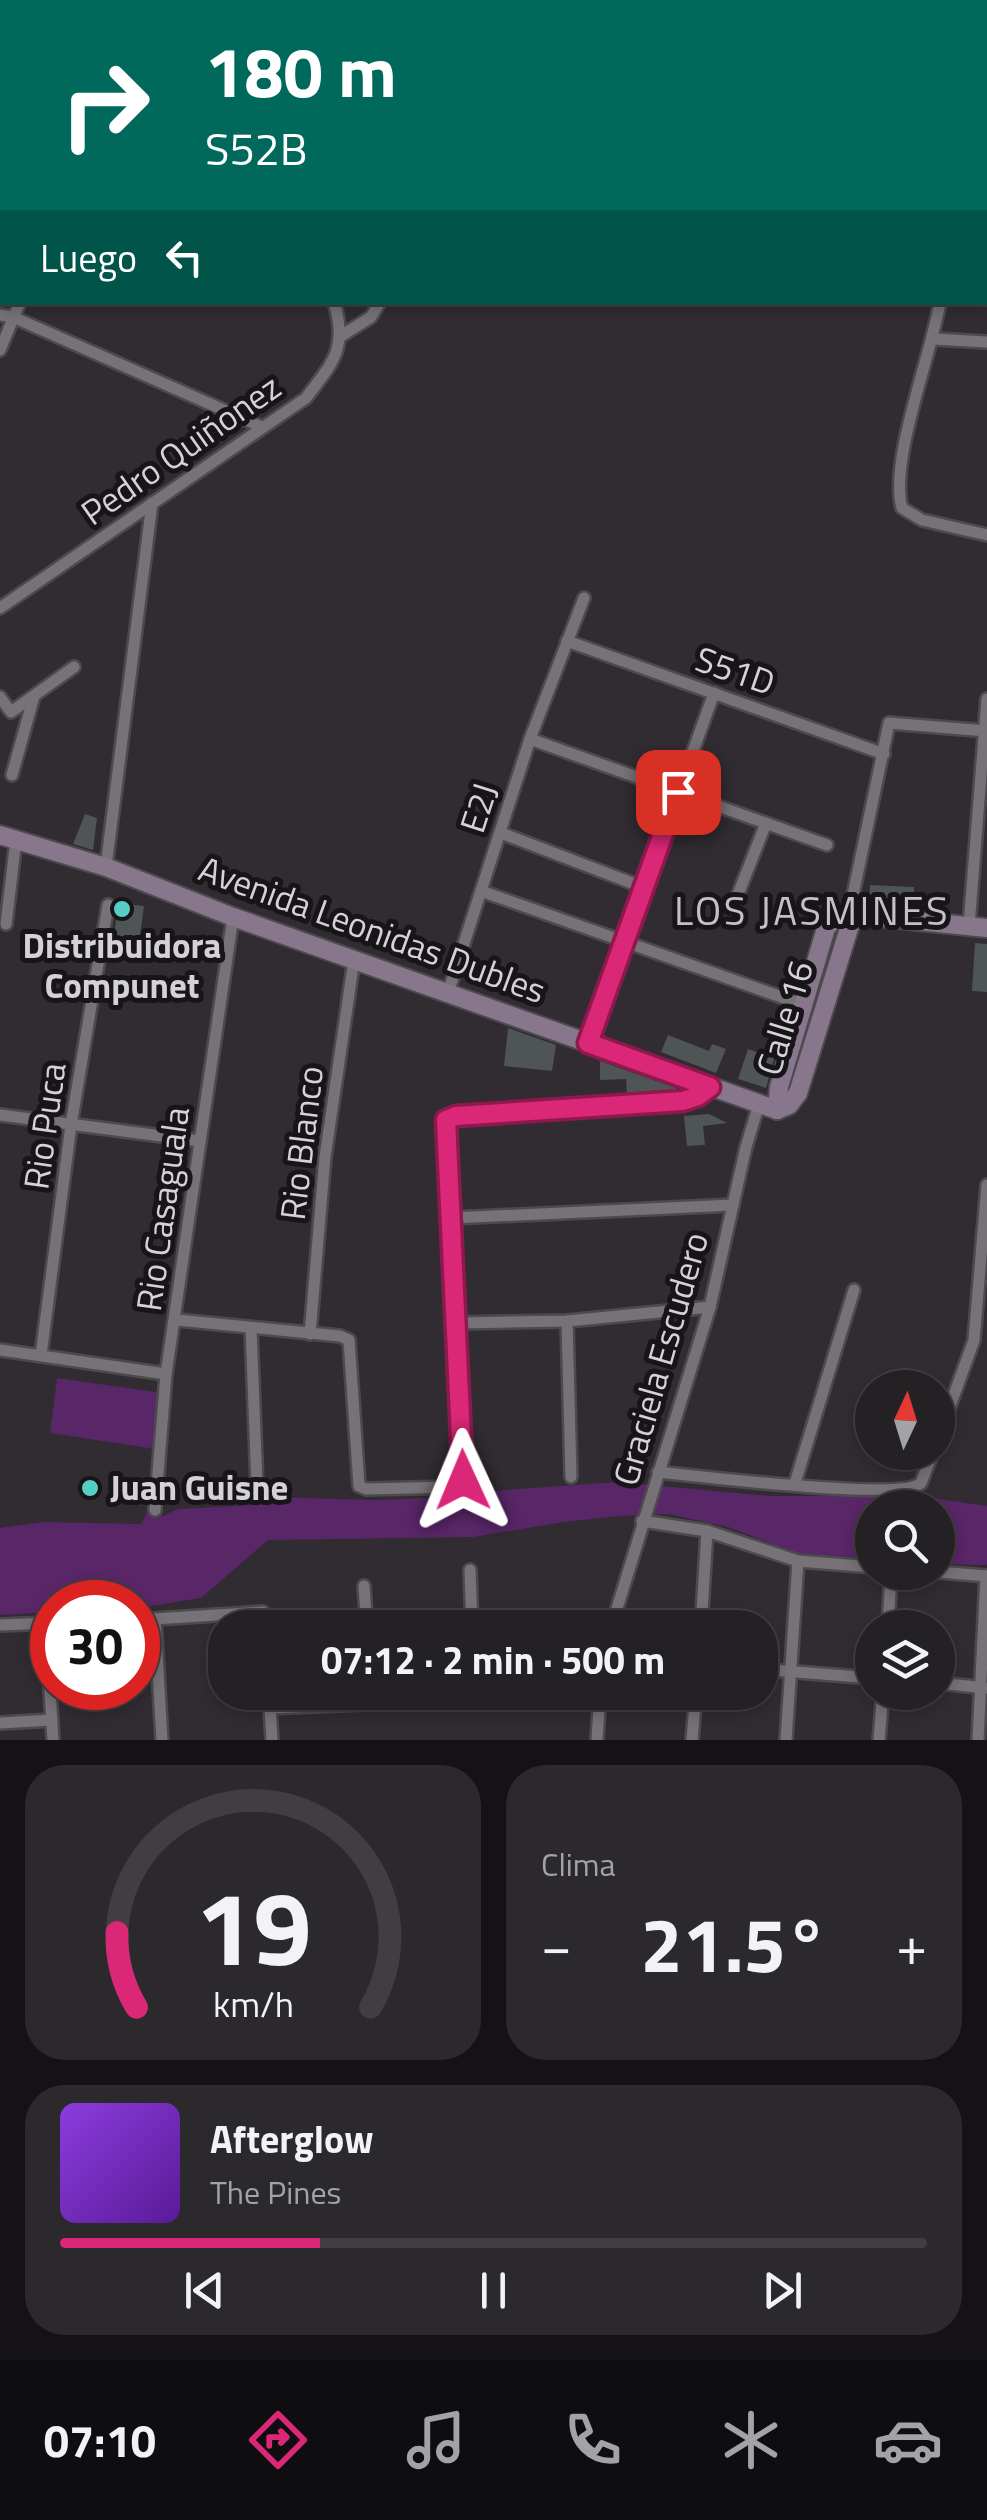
<!DOCTYPE html>
<html lang="es">
<head>
<meta charset="utf-8">
<style>
	body { margin:0; font-family:"Titillium Web",sans-serif; background:#2c292d; color:#f1f3f6; height:100vh; display:flex; flex-direction:column; font-size:38px; white-space:nowrap }
	* { box-sizing:border-box; margin:0 }
	p { font-size:32px; color:#a3a3a7 }
	.icon { flex:none; width:55px; height:55px; fill:none; stroke:currentColor; stroke-width:2; stroke-linecap:round; stroke-linejoin:round }
	.map { position:relative; height:1740px; overflow:hidden }
	.sheet { display:flex; flex-direction:column; gap:25px; padding:25px; background:#141214; flex:1 }
	.sheet>* { flex:none }
	.guide { position:absolute; left:0px; top:0px; width:988px; height:305px; box-shadow:0 5px 15px #0003,0 0 0 2px #413e42; background:#00695c; color:#fff; overflow:hidden }
	.needle { width:65px; rotate:4deg }
	.controls { position:absolute; left:855px; top:1370px; display:grid; gap:20px }
	.controls a { display:grid; place-items:center; width:100px; height:100px; border-radius:50%; background:#242125; box-shadow:0 5px 15px #0003,0 0 0 2px #413e42; font-size:50px }
	.speed { position:absolute; left:30px; top:1580px; display:flex; gap:20px; font-size:50px; font-weight:700; text-align:center }
	.speed>* { display:grid; place-content:center; width:130px; height:130px; border-radius:50%; background:#242125; box-shadow:0 5px 15px #0003,0 0 0 2px #413e42; line-height:1 }
	.speed .limit { border:15px solid #d22; background:#fff; color:#111 }
	.pin { position:absolute; display:grid; place-items:center; width:85px; height:85px; color:#fff; margin:-42px; border-radius:20px; box-shadow:0 5px 15px #0006 }
	.me { position:absolute; width:110px; margin:-55px; rotate:359deg; stroke-linejoin:round; filter:drop-shadow(0 0 8px #0008) }
	.turn { display:flex; align-items:center; gap:35px; height:210px; padding:0 40px; font-size:45px }
	.turn .icon { width:130px; height:130px; stroke-width:2.5 }
	.turn b { display:block; font-size:70px; line-height:85px }
	.then { display:flex; align-items:center; height:95px; padding:0 40px; background:#0003; gap:20px; font-size:38px }
	.big { font-size:75px; font-weight:700; line-height:1.1 }
	.sheet .tile { flex:1; display:flex; flex-direction:column; justify-content:center; gap:15px; min-width:0; padding:0 35px; border-radius:40px; background:#2c292d }
	.sheet .dial { align-items:center; gap:0 }
	.dial svg { height:260px; overflow:visible; fill:none; stroke:#413e42; stroke-width:7; stroke-linecap:round; text-anchor:middle }
	.dial text { fill:#f1f3f6; stroke:none }
	.song { display:flex; align-items:center; gap:30px }
	.cover { width:120px; height:120px; border-radius:15px; background:linear-gradient(135deg,hsl(270 70% 55%),hsl(270 70% 35%)) }
	.played { height:10px; border-radius:5px; background:linear-gradient(90deg,#db2777 30%,#413e42 30%) }
	.keys { display:flex; justify-content:space-around; direction:ltr }
	.heat { display:flex; justify-content:space-between; align-items:center; font-size:55px; direction:ltr }
	.sheet .tiles { flex:1; display:grid; gap:25px; grid-template-columns:1fr 1fr }
	.tile:last-child { grid-column:span 2 }
	.trip { position:absolute; left:208px; top:1610px; width:570px; height:100px; border-radius:40px; background:#242125; box-shadow:0 5px 15px #0003,0 0 0 2px #413e42; font-weight:700; line-height:100px; text-align:center }
	.tab-bar { display:flex; height:160px; justify-content:space-around; align-items:center; background:#0e0d0f; color:#a3a3a7 }
	.tab-bar .icon { width:70px; height:70px }
	.tab-bar .on { color:#db2777 }
	.tab-bar b { font-size:45px; color:#f1f3f6 }
	.map>svg:first-child { display:block }
</style>
</head>
<body>
<div class="map">
<svg width="987" height="1740" viewBox="0 0 987 1740">
	<rect width="100%" height="100%" fill="#302c31"/>
	<g fill="#592667">
		<path d="M57,1378L163,1393L155,1449L50,1433Z"/>
		<path d="M617,1482L769,1496H918L987,1506V1565L938,1564V1508H872V1559L796,1553L728,1527L669,1514L620,1516L563,1522L473,1537L268,1540L201,1598L138,1608V1602H52V1612L0,1615V1528L43,1522L141,1524L147,1512L164,1516L177,1509L255,1505L272,1497L373,1500L453,1497L478,1492Z"/>
	</g>
	<g fill="#4e5554">
		<path d="M85,814L97,818L93,850L73,844Z"/>
		<path d="M870,885L914,887V902L869,900Z"/>
		<path d="M118,903L144,906L138,950L113,946Z"/>
		<path d="M975,943L987,944V992L972,991Z"/>
		<path d="M508,1028L556,1045L552,1071L504,1066Z"/>
		<path d="M668,1035L709,1051L712,1044L726,1049L716,1073L661,1052Z"/>
		<path d="M748,1049L774,1058L766,1088L738,1079Z"/>
		<path d="M600,1061L676,1088L677,1092L627,1095L626,1079L600,1080Z"/>
		<path d="M709,1114L727,1123L703,1126L705,1145L687,1146L684,1116Z"/>
	</g>
	<g fill="none" stroke-linecap="round" stroke-linejoin="round">
		<defs>
			<g id="street">
				<path d="M67,2V0"/>
				<path d="M321,2V0"/>
				<path d="M410,2V0"/>
				<path d="M493,2L494,0"/>
				<path d="M578,2L579,0"/>
				<path d="M670,2V0"/>
				<path d="M749,2L750,0"/>
				<path d="M985,91L987,80"/>
				<path d="M0,118L2,119"/>
				<path d="M940,302C931,356 889,461 902,508L922,520L987,535"/>
				<path d="M0,315L13,317L262,427"/>
				<path d="M341,336L371,317L380,302"/>
				<path d="M934,339L987,342"/>
				<path d="M0,350L20,302"/>
				<path d="M0,608L306,398C333,362 348,349 334,302"/>
				<path d="M567,641L884,754"/>
				<path d="M0,697L11,712L74,667"/>
				<path d="M530,739L827,845"/>
				<path d="M12,775L34,696"/>
				<path d="M501,833L645,888"/>
				<path d="M106,867L152,503"/>
				<path d="M481,891L804,1005"/>
				<path d="M735,902L766,823"/>
				<path d="M849,914L889,723L987,731"/>
				<path d="M6,924L16,840"/>
				<path d="M969,926L987,699"/>
				<path d="M448,993L530,739L584,598"/>
				<path d="M588,1043L714,693"/>
				<path d="M0,1115L200,1141"/>
				<path d="M452,1218L733,1205"/>
				<path d="M177,1320L340,1336L349,1340L359,1486L366,1489L456,1487L464,1475L446,1120L456,1116L683,1101L698,1096L710,1087"/>
				<path d="M567,1321L571,1477"/>
				<path d="M458,1323L567,1321L710,1307"/>
				<path d="M251,1328L257,1485"/>
				<path d="M310,1334L325,1157L354,960"/>
				<path d="M0,1350L166,1374"/>
				<path d="M41,1355L71,1125L108,905"/>
				<path d="M938,1439L974,1340L987,1185"/>
				<path d="M658,1472C696,1476 903,1501 921,1483L933,1452"/>
				<path d="M795,1483L854,1290"/>
				<path d="M155,1510L166,1374L233,917"/>
				<path d="M642,1521L707,1531L798,1561L872,1567"/>
				<path d="M470,1570L472,1628"/>
				<path d="M938,1572L987,1576"/>
				<path d="M364,1586L367,1628"/>
				<path d="M155,1619L162,1740"/>
				<path d="M138,1620L263,1612L264,1628"/>
				<path d="M46,1623L53,1740"/>
				<path d="M0,1625L51,1623"/>
				<path d="M611,1628L710,1307L746,1147L759,1104"/>
				<path d="M701,1628L707,1531"/>
				<path d="M888,1628L891,1572"/>
				<path d="M760,1669L872,1678"/>
				<path d="M938,1683L987,1688"/>
				<path d="M269,1692L272,1740"/>
				<path d="M270,1708L476,1699L553,1692"/>
				<path d="M0,1723L52,1720"/>
				<path d="M597,1740L600,1692"/>
				<path d="M692,1740L696,1692"/>
				<path d="M786,1740L798,1561"/>
				<path d="M879,1740L883,1692"/>
				<path d="M978,1740L986,1576"/>
			</g>
			<g id="secondary">
				<path d="M0,835L106,867L233,917L777,1110"/>
				<path d="M777,1110L779,1087L826,928L837,917L849,914L987,928"/>
				<path d="M777,1110L789,1105L798,1093L851,922L849,914"/>
			</g>
		</defs>
		<use href="#street" stroke="#4d4a4e" stroke-width="16"/>
		<use href="#secondary" stroke="#4d4a4e" stroke-width="22"/>
		<use href="#street" stroke="#767277" stroke-width="11"/>
		<use href="#secondary" stroke="#88768d" stroke-width="18"/>
	</g>
	<g fill="none" stroke-linecap="round" stroke-linejoin="round">
		<defs>
			<path id="route" d="M463,1480L446,1120L456,1116L683,1101L698,1096L710,1087L588,1043L678,792"/>
		</defs>
		<use href="#route" stroke="#8e194d" stroke-width="25"/>
		<use href="#route" stroke="#db2777" stroke-width="18"/>
	</g>
	<g fill="#56cec4" stroke="#171518" stroke-width="4">
		<circle cx="122" cy="909" r="10"/>
		<circle cx="90" cy="1488" r="10"/>
	</g>
	<g text-anchor="middle" stroke-width="10" stroke-linejoin="round" paint-order="stroke">
		<g font-size="35" fill="#d4d2d5" stroke="#171518">
			<text transform="translate(181 450) rotate(-35)" y="12">Pedro Quiñonez</text>
			<text transform="translate(735 671) rotate(19)" y="12">S51D</text>
			<text transform="translate(479 808) rotate(-72)" y="12">E2J</text>
			<text transform="translate(372 930) rotate(20)" y="12">Avenida Leonidas Dubles</text>
			<text transform="translate(785 1018) rotate(-73)" y="12">Calle 16</text>
			<text transform="translate(45 1126) rotate(-82)" y="12">Rio Puca</text>
			<text transform="translate(302 1143) rotate(-83)" y="12">Rio Blanco</text>
			<text transform="translate(163 1209) rotate(-82)" y="12">Rio Casaguala</text>
			<text transform="translate(661 1359) rotate(-74)" y="12">Graciela Escudero</text>
		</g>
		<g font-size="35" font-weight="bold" fill="#d4d2d5" stroke="#171518">
			<text x="122" y="958">Distribuidora<tspan x="122" dy="40">Compunet</tspan></text>
			<text x="110" y="1500" text-anchor="start">Juan Guisne</text>
		</g>
		<g font-size="40" letter-spacing="2.5" fill="#c5c0c6" stroke="#171518">
			<text x="812" y="925">LOS JASMINES</text>
		</g>
	</g>
</svg>
<div class="controls">
<a><svg class="needle" viewBox="-14 -14 28 28"><path d="M0-13l5 13h-10z" fill="#e53935"/><path d="M0 13l5-13h-10z" fill="#a3a3a7"/></svg></a>
<a><svg class="icon" aria-label="search" viewBox="0 0 24 24"><circle cx="10" cy="10" r="6"/><path d="M15 15l6 6"/></svg></a>
<a><svg class="icon" aria-label="layers" viewBox="0 0 24 24"><path d="M12 4l9 5-9 5-9-5zM3 14l9 5 9-5"/></svg></a>
</div>
<div class="speed"><div class="limit">30</div></div>
<div class="pin" style="left:678px;top:792px;background:#d93025"><svg class="icon" aria-label="arrive" viewBox="0 0 24 24"><path d="M6 21V4h12l-3 4 3 4H6"/></svg></div>
<svg class="me" style="left:463px;top:1480px" viewBox="-20 -20 40 40"><path d="M0-17L14 15 0 8-14 15z" fill="#db2777" stroke="#fff" stroke-width="4"/></svg>
<div class="trip">07:12 · 2 min · 500 m</div>
<div class="guide">
<div class="turn"><svg class="icon" aria-label="right" viewBox="0 0 24 24"><path d="M7 20v-9h11M14 6l5 5-5 5"/></svg><div><b>180 m</b>S52B</div></div>
<div class="then">Luego<svg class="icon" aria-label="left" viewBox="0 0 24 24"><path d="M17 20v-9H6M10 6l-5 5 5 5"/></svg></div>
</div>
</div>
<section class="sheet">
<div class="tiles">
<div class="tile dial"><svg viewBox="0 0 100 80">
<path d="M14 69A42 42 0 1 1 86 69"/>
<path d="M14 69A42 42 0 0 1 8 46" stroke="#db2777"/>
<text x="50" y="56" font-size="32" font-weight="700">19</text>
<text x="50" y="72" font-size="11">km/h</text>
</svg></div>
<div class="tile"><p>Clima</p>
<div class="heat"><a>−</a><b class="big">21.5°</b><a>+</a></div>
</div>
<div class="tile">
<div class="song"><i class="cover"></i><div><b>Afterglow</b><p>The Pines</p></div></div>
<div class="played"></div>
<div class="keys"><svg class="icon" aria-label="previous" viewBox="0 0 24 24"><path d="M18 5L8 12l10 7zM5 5v14"/></svg><svg class="icon" aria-label="pause" viewBox="0 0 24 24"><path d="M8 5v14M16 5v14"/></svg><svg class="icon" aria-label="next" viewBox="0 0 24 24"><path d="M6 5l10 7-10 7zM19 5v14"/></svg></div>
</div>
</div>
</section>
<nav class="tab-bar">
<b>07:10</b>
<svg class="icon on" aria-label="directions" viewBox="0 0 24 24"><path d="M12 3l9 9-9 9-9-9zM9 14v-3h6M13 9l2 2-2 2"/></svg>
<svg class="icon" aria-label="music" viewBox="0 0 24 24"><path d="M9 18V5l10-2v13"/><circle cx="6" cy="18" r="3"/><circle cx="16" cy="16" r="3"/></svg>
<svg class="icon" aria-label="phone" viewBox="0 0 24 24"><path d="M5 4h4l2 5-3 2q2 4 5 5l2-3 5 2v4C11 20 4 13 5 4z"/></svg>
<svg class="icon" aria-label="climate" viewBox="0 0 24 24"><path d="M12 3v18M4 7l16 10M4 17L20 7"/></svg>
<svg class="icon" aria-label="car" viewBox="0 0 24 24"><path d="M5 17H2v-5l4-1 3-4h7l3 4 3 1v5h-3M9 17h6M6 11h13"/><circle cx="7" cy="17" r="2"/><circle cx="17" cy="17" r="2"/></svg>
</nav>
</body>
</html>
